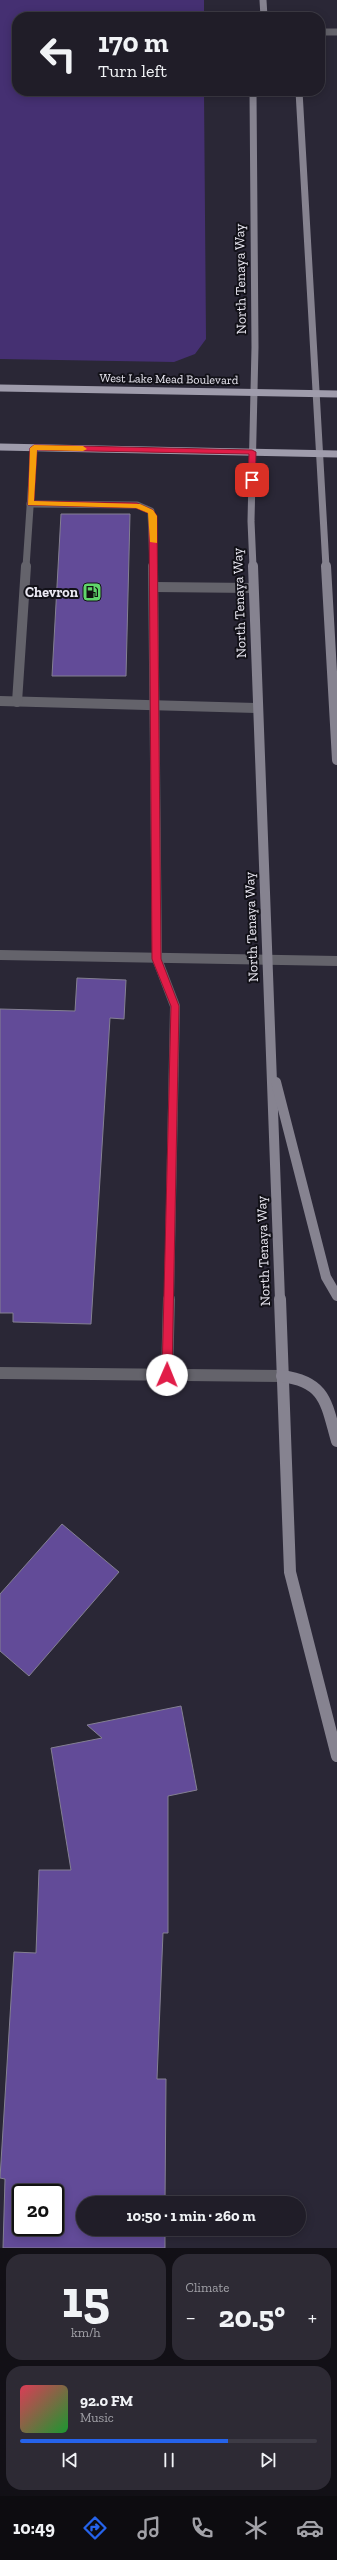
<!DOCTYPE html>
<html lang="en">
<head>
<meta charset="utf-8">
<style>
	body { margin:0; font-family:"Zilla Slab",serif; background:#2d2a34; color:#f1f3f6; height:100vh; display:flex; flex-direction:column; font-size:15px; white-space:nowrap }
	* { box-sizing:border-box; margin:0 }
	p { font-size:13px; color:#a2a2a8 }
	.icon { flex:none; width:22px; height:22px; fill:none; stroke:currentColor; stroke-width:2; stroke-linecap:round; stroke-linejoin:round }
	.map { position:relative; height:2248px; overflow:hidden }
	.sheet { display:flex; flex-direction:column; gap:6px; padding:6px; background:#121016; flex:1 }
	.sheet>* { flex:none }
	.top-card { position:absolute; left:12px; top:12px; width:313px; height:84px; border-radius:16px; box-shadow:0 2px 10px #0003,0 0 0 1px #3d3b45; background:#201d28; color:#f1f3f6; overflow:hidden }
	.speed { position:absolute; left:12px; top:2184px; display:flex; gap:8px; font-size:20px; font-weight:700; text-align:center }
	.speed>* { display:grid; place-content:center; width:52px; height:52px; border-radius:50%; background:#201d28; box-shadow:0 2px 10px #0003,0 0 0 1px #3d3b45; line-height:1 }
	.speed .limit { border:2px solid #111; border-radius:6px; background:#fff; color:#111 }
	.pin { position:absolute; display:grid; place-items:center; width:34px; height:34px; color:#fff; margin:-17px; border-radius:8px; box-shadow:0 2px 6px #0006 }
	.me { position:absolute; width:44px; margin:-22px; rotate:1deg; stroke-linejoin:round; filter:drop-shadow(0 0 3px #0008) }
	.turn { display:flex; align-items:center; gap:14px; height:84px; padding:0 20px; font-size:18px }
	.turn .icon { width:52px; height:52px; stroke-width:2.5 }
	.turn b { display:block; font-size:28px; line-height:34px }
	.big { font-size:30px; font-weight:700; line-height:1.1 }
	.sheet .widget { flex:1; display:flex; flex-direction:column; justify-content:center; gap:6px; min-width:0; padding:0 14px; border-radius:16px; background:#2d2a34 }
	.sheet .dial { align-items:center; gap:0 }
	.dial b { font-size:52px; line-height:1 }
	.song { display:flex; align-items:center; gap:12px }
	.cover { width:48px; height:48px; border-radius:6px; background:linear-gradient(135deg,hsl(350 70% 55%),hsl(130 70% 35%)) }
	.played { height:4px; border-radius:2px; background:linear-gradient(90deg,#2563eb 70%,#3d3b45 70%) }
	.keys { display:flex; justify-content:space-around; direction:ltr }
	.heat { display:flex; justify-content:space-between; align-items:center; font-size:22px; direction:ltr }
	.sheet .tiles { flex:1; display:grid; gap:6px; grid-template-columns:1fr 1fr }
	.widget:last-child { grid-column:span 2 }
	.trip { position:absolute; left:76px; top:2196px; width:230px; height:40px; border-radius:20px; background:#201d28; box-shadow:0 2px 10px #0003,0 0 0 1px #3d3b45; font-weight:700; line-height:40px; text-align:center }
	.tabs { display:flex; height:64px; justify-content:space-around; align-items:center; background:#0d0c10; color:#a2a2a8 }
	.tabs .icon { width:28px; height:28px }
	.tabs .selected { color:#2563eb }
	.tabs b { font-size:18px; color:#f1f3f6 }
	.map>svg:first-child { display:block }
</style>
</head>
<body>
<div class="map">
<svg width="337" height="2248" viewBox="0 0 337 2248">
	<rect width="100%" height="100%" fill="#2a2736"/>
	<path fill="#453072" d="M0,0H204V17H17V91H204L206,339L195,354L174,362L0,359Z"/>
	<g fill="#624b98" stroke="#848092" fill-rule="evenodd">
		<path d="M61,514H130L126,676H52Z"/>
		<path d="M77,978L126,980L124,1019L110,1018L91,1324L13,1322V1313H0V1009L75,1011Z"/>
		<path d="M62,1524L119,1572L29,1676L0,1651V1594Z"/>
		<path d="M181,1706L197,1790L168,1796V1933H163L157,2079H166L165,2203H83V2229H165V2248H3L5,2179L0,2178L14,1952L36,1953L39,1870H71L51,1748L102,1738L87,1725ZM21,2193H55V2227H21Z"/>
	</g>
	<g fill="none" stroke-linecap="round" stroke-linejoin="round">
		<g stroke="#64636b" stroke-width="7">
			<path d="M320,32H337"/>
			<path d="M30,504L137,505L151,511L153,567"/>
			<path d="M26,567L34,448"/>
		</g>
		<g stroke="#64636b" stroke-width="10">
			<path d="M153,566L157,959L175,1006L169,1300"/>
			<path d="M155,587L253,588"/>
			<path d="M0,701L257,708"/>
			<path d="M17,702L26,566"/>
			<path d="M0,955L337,961"/>
		</g>
		<g stroke="#64636b" stroke-width="12">
			<path d="M0,1373L282,1376"/>
			<path d="M167,1375L169,1299"/>
		</g>
		<g stroke="#868390" stroke-width="7">
			<path d="M263,0L264,17"/>
			<path d="M299,91L326,567"/>
			<path d="M253,567L251,521L255,347L253,91"/>
		</g>
		<g stroke="#868390" stroke-width="10">
			<path d="M253,566L280,1300"/>
			<path d="M326,566L337,760"/>
			<path d="M276,1082L326,1277L337,1296"/>
		</g>
		<g stroke="#868390" stroke-width="12">
			<path d="M280,1299L290,1572L337,1756"/>
			<path d="M282,1376C326,1382 326,1403 337,1441"/>
		</g>
		<g stroke="#9f9cac" stroke-width="7">
			<path d="M0,388L337,394"/>
			<path d="M0,447L337,454"/>
		</g>
	</g>
	<path fill="#e11d48" stroke="#92132f" d="M34,445L252,450L256,452L255,480L252,482L248,480L249,454L37,450L34,501L137,503L153,510L157,516L161,959L179,1006L172,1375L167,1380L162,1375L171,1006L152,959L149,516L148,513L136,508L28,505L30,448Z"/>
	<path fill="#f59e0b" d="M34,445L83,446L87,449L83,451L37,450L34,501L140,504L153,510L157,516V543L150,542L148,513L136,508L28,505L30,448Z"/>
	<defs>
		<symbol id="fuel-square" viewBox="-11 -11 22 22"><rect x="-9" y="-9" width="18" height="18" rx="4" fill="#60d56a" stroke="#121118"/><path d="M-5.5-6h7V0h2V4h1.3V-2.5L3-4.5l.8-.8L6-3V5H2.5V1h-1V6h-7ZM-4.2-4.7v3.2H.2V-4.7Z" fill="#111"/></symbol>
	</defs>
	<g fill-rule="evenodd">
		<use href="#fuel-square" x="81" y="581" width="22" height="22"/>
	</g>
	<g text-anchor="middle" stroke-width="4" stroke-linejoin="round" paint-order="stroke">
		<g font-size="12" fill="#eceaf4" stroke="#121118">
			<text transform="translate(169 379) rotate(1)" y="4">West Lake Mead Boulevard</text>
		</g>
		<g font-size="14" fill="#eceaf4" stroke="#121118">
			<text transform="translate(240 279) rotate(-91)" y="5">North Tenaya Way</text>
			<text transform="translate(239 603) rotate(-92)" y="5">North Tenaya Way</text>
			<text transform="translate(251 927) rotate(-92)" y="5">North Tenaya Way</text>
			<text transform="translate(263 1251) rotate(-92)" y="5">North Tenaya Way</text>
		</g>
		<g font-size="14" font-weight="bold" fill="#eceaf4" stroke="#121118" text-anchor="end">
			<text x="78" y="597">Chevron</text>
		</g>
	</g>
</svg>
<div class="speed"><div class="limit">20</div></div>
<div class="pin" style="left:252px;top:480px;background:#d93025"><svg class="icon" aria-label="arrive" viewBox="0 0 24 24"><path d="M6 21V4h12l-3 4 3 4H6"/></svg></div>
<svg class="me" style="left:167px;top:1375px" viewBox="-20 -20 40 40"><circle r="19" fill="#fff"/><path d="M0-13L10 11 0 6-10 11z" fill="#e11d48"/></svg>
<div class="trip">10:50 · 1 min · 260 m</div>
<div class="top-card">
<div class="turn"><svg class="icon" aria-label="left" viewBox="0 0 24 24"><path d="M17 20v-9H6M10 6l-5 5 5 5"/></svg><div><b>170 m</b>Turn left</div></div>
</div>
</div>
<section class="sheet">
<div class="tiles">
<div class="widget dial"><b>15</b><p>km/h</p></div>
<div class="widget"><p>Climate</p>
<div class="heat"><a>−</a><b class="big">20.5°</b><a>+</a></div>
</div>
<div class="widget">
<div class="song"><i class="cover"></i><div><b>92.0 FM</b><p>Music</p></div></div>
<div class="played"></div>
<div class="keys"><svg class="icon" aria-label="previous" viewBox="0 0 24 24"><path d="M18 5L8 12l10 7zM5 5v14"/></svg><svg class="icon" aria-label="pause" viewBox="0 0 24 24"><path d="M8 5v14M16 5v14"/></svg><svg class="icon" aria-label="next" viewBox="0 0 24 24"><path d="M6 5l10 7-10 7zM19 5v14"/></svg></div>
</div>
</div>
</section>
<nav class="tabs">
<b>10:49</b>
<svg class="icon selected" aria-label="directions" viewBox="0 0 24 24"><path d="M12 3l9 9-9 9-9-9zM9 14v-3h6M13 9l2 2-2 2"/></svg>
<svg class="icon" aria-label="music" viewBox="0 0 24 24"><path d="M9 18V5l10-2v13"/><circle cx="6" cy="18" r="3"/><circle cx="16" cy="16" r="3"/></svg>
<svg class="icon" aria-label="phone" viewBox="0 0 24 24"><path d="M5 4h4l2 5-3 2q2 4 5 5l2-3 5 2v4C11 20 4 13 5 4z"/></svg>
<svg class="icon" aria-label="climate" viewBox="0 0 24 24"><path d="M12 3v18M4 7l16 10M4 17L20 7"/></svg>
<svg class="icon" aria-label="car" viewBox="0 0 24 24"><path d="M5 17H2v-5l4-1 3-4h7l3 4 3 1v5h-3M9 17h6M6 11h13"/><circle cx="7" cy="17" r="2"/><circle cx="17" cy="17" r="2"/></svg>
</nav>
</body>
</html>
